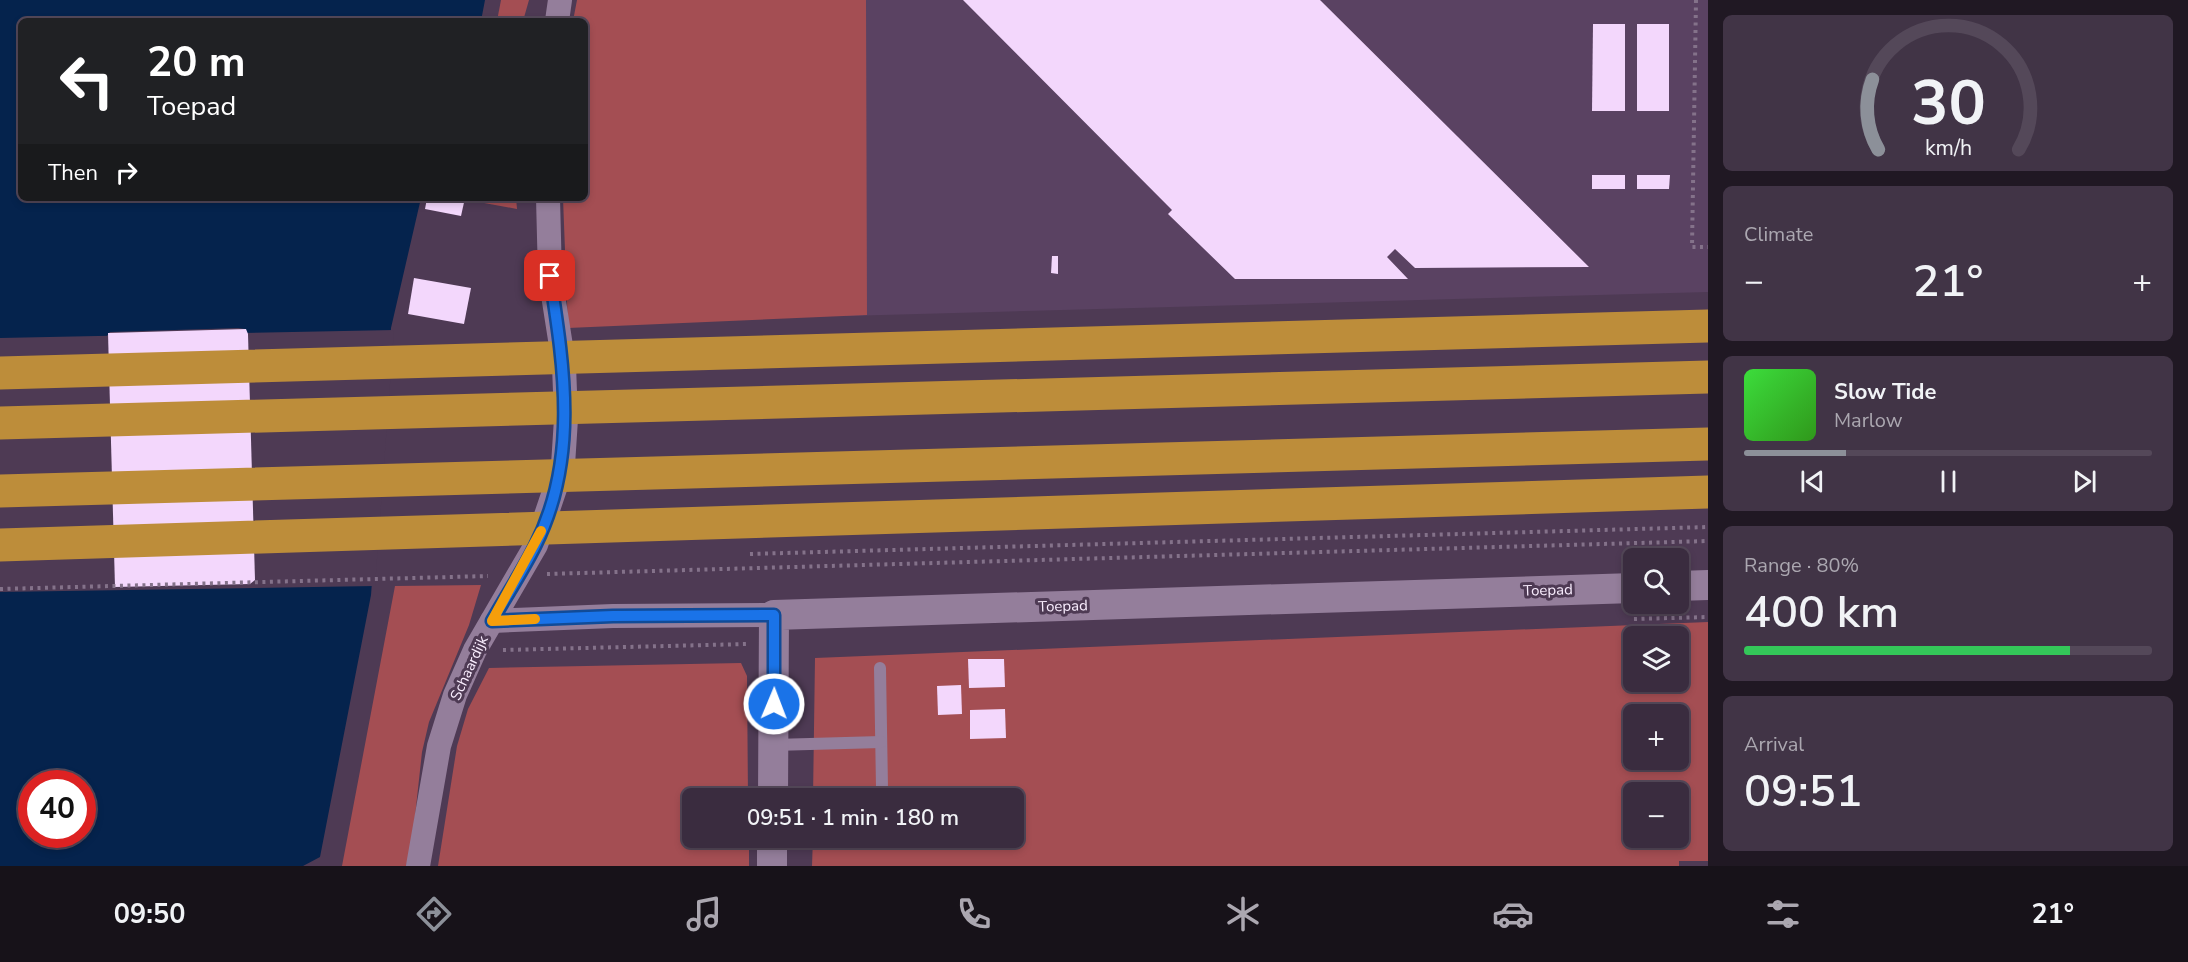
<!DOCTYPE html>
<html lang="en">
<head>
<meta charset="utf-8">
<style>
	body { margin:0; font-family:"Nunito Sans",sans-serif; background:#413446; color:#f1f3f6; height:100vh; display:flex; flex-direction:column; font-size:22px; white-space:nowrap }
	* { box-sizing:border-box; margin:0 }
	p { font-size:20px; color:#aba7b0 }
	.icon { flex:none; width:33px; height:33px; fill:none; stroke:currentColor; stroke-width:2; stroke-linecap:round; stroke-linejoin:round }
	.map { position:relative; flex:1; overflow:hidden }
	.side { display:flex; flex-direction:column; gap:15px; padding:15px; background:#201823; width:480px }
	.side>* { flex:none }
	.banner { position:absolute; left:18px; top:18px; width:570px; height:183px; border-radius:9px; box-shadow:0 3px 9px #0003,0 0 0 2px #544859; background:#202124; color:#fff; overflow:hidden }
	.controls { position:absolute; left:1623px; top:548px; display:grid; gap:12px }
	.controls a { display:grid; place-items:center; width:66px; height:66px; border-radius:9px; background:#3a2c3f; box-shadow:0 3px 9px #0003,0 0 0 2px #544859; font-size:30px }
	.speed { position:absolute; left:18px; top:770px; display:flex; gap:12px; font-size:30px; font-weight:700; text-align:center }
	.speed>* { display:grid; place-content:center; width:78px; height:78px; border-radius:50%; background:#3a2c3f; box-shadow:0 3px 9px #0003,0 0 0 2px #544859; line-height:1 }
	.speed .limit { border:9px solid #d22; background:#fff; color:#111 }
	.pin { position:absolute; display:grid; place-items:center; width:51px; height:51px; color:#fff; margin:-26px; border-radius:12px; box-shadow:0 3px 9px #0006 }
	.me { position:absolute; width:66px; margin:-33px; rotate:1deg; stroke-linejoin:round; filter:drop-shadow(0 0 4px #0008) }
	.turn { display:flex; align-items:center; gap:21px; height:126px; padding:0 30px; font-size:27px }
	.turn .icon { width:78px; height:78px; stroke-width:2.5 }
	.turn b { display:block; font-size:42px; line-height:51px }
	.then { display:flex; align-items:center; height:57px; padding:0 30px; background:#0003; gap:12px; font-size:22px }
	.big { font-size:45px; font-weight:600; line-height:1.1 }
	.side .tile { flex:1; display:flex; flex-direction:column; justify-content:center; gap:9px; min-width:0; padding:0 21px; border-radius:9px; background:#413446 }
	.side .dial { align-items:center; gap:0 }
	.dial svg { height:156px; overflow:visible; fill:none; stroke:#544859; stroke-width:7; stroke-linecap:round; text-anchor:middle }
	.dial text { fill:#f1f3f6; stroke:none }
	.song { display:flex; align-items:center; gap:18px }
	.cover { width:72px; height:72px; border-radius:9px; background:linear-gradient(135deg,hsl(120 70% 55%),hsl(110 70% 35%)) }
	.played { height:6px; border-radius:3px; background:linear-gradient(90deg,#8c9099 25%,#544859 25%) }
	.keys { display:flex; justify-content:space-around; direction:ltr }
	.heat { display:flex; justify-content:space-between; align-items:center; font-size:33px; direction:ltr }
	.charge { height:9px; border-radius:4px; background:linear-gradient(90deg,#34c759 80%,#544859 0) }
	.trip { position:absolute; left:682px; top:788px; width:342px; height:60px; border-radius:9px; background:#3a2c3f; box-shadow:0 3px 9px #0003,0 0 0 2px #544859; font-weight:600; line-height:60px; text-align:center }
	.dock { display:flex; height:96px; justify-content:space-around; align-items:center; background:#171219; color:#aba7b0 }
	.dock .icon { width:42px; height:42px }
	.dock .on { color:#8c9099 }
	.dock b { font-size:27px; color:#f1f3f6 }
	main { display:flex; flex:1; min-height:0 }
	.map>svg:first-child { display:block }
</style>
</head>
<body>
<main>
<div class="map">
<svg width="1708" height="866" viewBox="0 0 1708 866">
	<rect width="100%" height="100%" fill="#4e3a54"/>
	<path fill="#5a4262" d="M822,0H1708V292L846,316Z"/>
	<g fill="#a44e53" fill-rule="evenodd">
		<path d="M501,0H529L523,21H497Z"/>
		<path d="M577,0H866L867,315L568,328L563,198H585V21H573Z"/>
		<path d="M457,198H516L517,209Z"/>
		<path d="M481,585L469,625L429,722L422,752L412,844L406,866H342L395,586Z"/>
		<path d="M1708,622V861H1679V866H812L813,837H1014V798H813L815,658ZM1634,636H1678V681H1634ZM1634,714H1678V759H1634ZM1634,792H1678V837H1634Z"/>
		<path d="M741,663L747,676L748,798H693V837H749V866H438L457,746L468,709L489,668Z"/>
	</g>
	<path fill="#05234d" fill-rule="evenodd" d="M0,0H485L481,21H21V198H421L391,328L371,595L320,857L303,866H0ZM238,328L245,329L248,334L107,336L110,332ZM32,783H82V834H32Z"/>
	<path fill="#4e3a54" d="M394,330L375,586L0,592V338Z"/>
	<g fill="#f3d7fc">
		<path d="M963,0H1320L1589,267L1415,268L1395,249L1387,257L1408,279H1235L1168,214L1172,210Z"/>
		<path d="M1593,24H1625V111H1592Z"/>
		<rect x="1637" y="24" width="32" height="87"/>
		<rect x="1592" y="175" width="33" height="14"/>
		<path d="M1637,175H1670L1669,189H1637Z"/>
		<path d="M427,198H465L461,216L425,209Z"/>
		<path d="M1052,256H1058V274L1051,273Z"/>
		<path d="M414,278L471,288L464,324L408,314Z"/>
		<path d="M246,329L248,334L255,580L250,584L115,587L108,333Z"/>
		<path d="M968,659H1004L1005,687L969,688Z"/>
		<path d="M961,685L962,714L938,715L937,686Z"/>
		<path d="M1005,709L1006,738L970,739V710Z"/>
	</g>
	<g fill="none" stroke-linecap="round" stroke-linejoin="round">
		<g stroke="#84728a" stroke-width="4" stroke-dasharray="3 4.5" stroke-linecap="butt">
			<path d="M1696,0L1692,247H1708"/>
			<path d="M750,554L1708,527"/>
			<path d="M547,574L1708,541"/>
			<path d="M0,589L488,576"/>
			<path d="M1634,619L1708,617"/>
			<path d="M503,650L748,644"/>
		</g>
		<g stroke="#947e9b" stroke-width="12">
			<path d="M880,668L882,788"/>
			<path d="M774,745L881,742"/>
		</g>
		<g stroke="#947e9b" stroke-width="24">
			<path d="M557,21L560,0"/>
			<path d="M492,621L613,616L774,615"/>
			<path d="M418,866L439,746L455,695L475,650L536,545L563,465L566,419L564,365L550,276L548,198"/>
		</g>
		<g stroke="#947e9b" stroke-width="30">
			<path d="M1678,586L1708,585"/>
			<path d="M773,798L774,615L1634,588"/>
			<path d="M772,866V837"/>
		</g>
		<g stroke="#bd8d3a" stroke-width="33">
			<path d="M0,373L1708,326"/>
			<path d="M0,423L1708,377"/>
			<path d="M0,491L1708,444"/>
			<path d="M0,545L1708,492"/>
		</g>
	</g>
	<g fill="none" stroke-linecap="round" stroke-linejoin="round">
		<defs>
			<path id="route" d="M550,276C564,367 579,459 535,546C522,572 506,596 492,621L613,616L774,615V704"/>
		</defs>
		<use href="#route" stroke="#114b97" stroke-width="15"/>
		<use href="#route" stroke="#1a73e8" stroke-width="10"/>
		<path stroke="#f59e0b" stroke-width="10" d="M535,619L492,621L541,531"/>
	</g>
	<g text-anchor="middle" stroke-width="6" stroke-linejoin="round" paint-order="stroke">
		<g font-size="15" fill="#f9edfe" stroke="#4e3a54">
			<text transform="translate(1548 590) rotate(-2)" y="5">Toepad</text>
			<text transform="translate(1063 606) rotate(-2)" y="5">Toepad</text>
			<text transform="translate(469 668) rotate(-65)" y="5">Schaardijk</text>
		</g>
	</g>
</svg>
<div class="controls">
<a><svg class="icon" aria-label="search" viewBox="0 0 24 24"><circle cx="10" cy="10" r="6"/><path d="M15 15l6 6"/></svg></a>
<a><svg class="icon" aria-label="layers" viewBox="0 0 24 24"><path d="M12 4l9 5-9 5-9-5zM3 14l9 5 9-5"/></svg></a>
<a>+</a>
<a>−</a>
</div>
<div class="speed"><div class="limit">40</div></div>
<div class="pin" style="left:550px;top:276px;background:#d93025"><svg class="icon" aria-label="arrive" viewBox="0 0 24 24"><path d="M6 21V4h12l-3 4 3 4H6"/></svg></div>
<svg class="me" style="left:774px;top:704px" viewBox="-20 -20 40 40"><circle r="17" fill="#1a73e8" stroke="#fff" stroke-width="3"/><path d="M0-11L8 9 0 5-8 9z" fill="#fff"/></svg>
<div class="trip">09:51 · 1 min · 180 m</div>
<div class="banner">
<div class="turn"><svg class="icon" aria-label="left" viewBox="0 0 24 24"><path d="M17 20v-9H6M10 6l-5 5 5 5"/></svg><div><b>20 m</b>Toepad</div></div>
<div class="then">Then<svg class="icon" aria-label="right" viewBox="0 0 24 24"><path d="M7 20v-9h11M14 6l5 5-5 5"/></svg></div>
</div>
</div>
<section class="side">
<div class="tile dial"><svg viewBox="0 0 100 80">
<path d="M14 69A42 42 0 1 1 86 69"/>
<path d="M14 69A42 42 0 0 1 11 33" stroke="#8c9099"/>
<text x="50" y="56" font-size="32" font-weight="700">30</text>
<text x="50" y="72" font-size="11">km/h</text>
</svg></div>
<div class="tile"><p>Climate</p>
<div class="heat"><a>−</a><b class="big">21°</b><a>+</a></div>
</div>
<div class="tile">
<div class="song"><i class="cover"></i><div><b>Slow Tide</b><p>Marlow</p></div></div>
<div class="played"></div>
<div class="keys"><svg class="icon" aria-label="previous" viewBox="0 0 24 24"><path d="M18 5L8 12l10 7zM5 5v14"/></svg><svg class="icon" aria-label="pause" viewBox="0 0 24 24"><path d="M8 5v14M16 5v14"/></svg><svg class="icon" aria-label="next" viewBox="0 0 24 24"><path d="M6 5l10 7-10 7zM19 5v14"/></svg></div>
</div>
<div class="tile"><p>Range · 80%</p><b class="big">400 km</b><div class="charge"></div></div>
<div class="tile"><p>Arrival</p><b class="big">09:51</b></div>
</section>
</main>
<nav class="dock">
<b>09:50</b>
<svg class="icon on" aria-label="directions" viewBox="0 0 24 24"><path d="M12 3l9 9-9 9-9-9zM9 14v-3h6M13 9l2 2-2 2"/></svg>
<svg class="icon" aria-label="music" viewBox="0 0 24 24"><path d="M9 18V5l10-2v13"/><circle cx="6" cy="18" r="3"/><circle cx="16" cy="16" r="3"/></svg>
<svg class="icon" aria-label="phone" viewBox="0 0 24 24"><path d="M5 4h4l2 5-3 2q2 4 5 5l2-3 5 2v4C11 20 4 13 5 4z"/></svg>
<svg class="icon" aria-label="climate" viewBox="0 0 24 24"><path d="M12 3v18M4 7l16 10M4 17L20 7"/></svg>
<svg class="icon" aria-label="car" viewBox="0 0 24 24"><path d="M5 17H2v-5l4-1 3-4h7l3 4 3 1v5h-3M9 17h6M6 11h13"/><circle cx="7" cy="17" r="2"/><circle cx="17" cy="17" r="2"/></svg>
<svg class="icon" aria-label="filters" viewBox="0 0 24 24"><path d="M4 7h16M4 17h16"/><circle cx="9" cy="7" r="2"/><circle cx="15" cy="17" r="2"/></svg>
<b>21°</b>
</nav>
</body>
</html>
